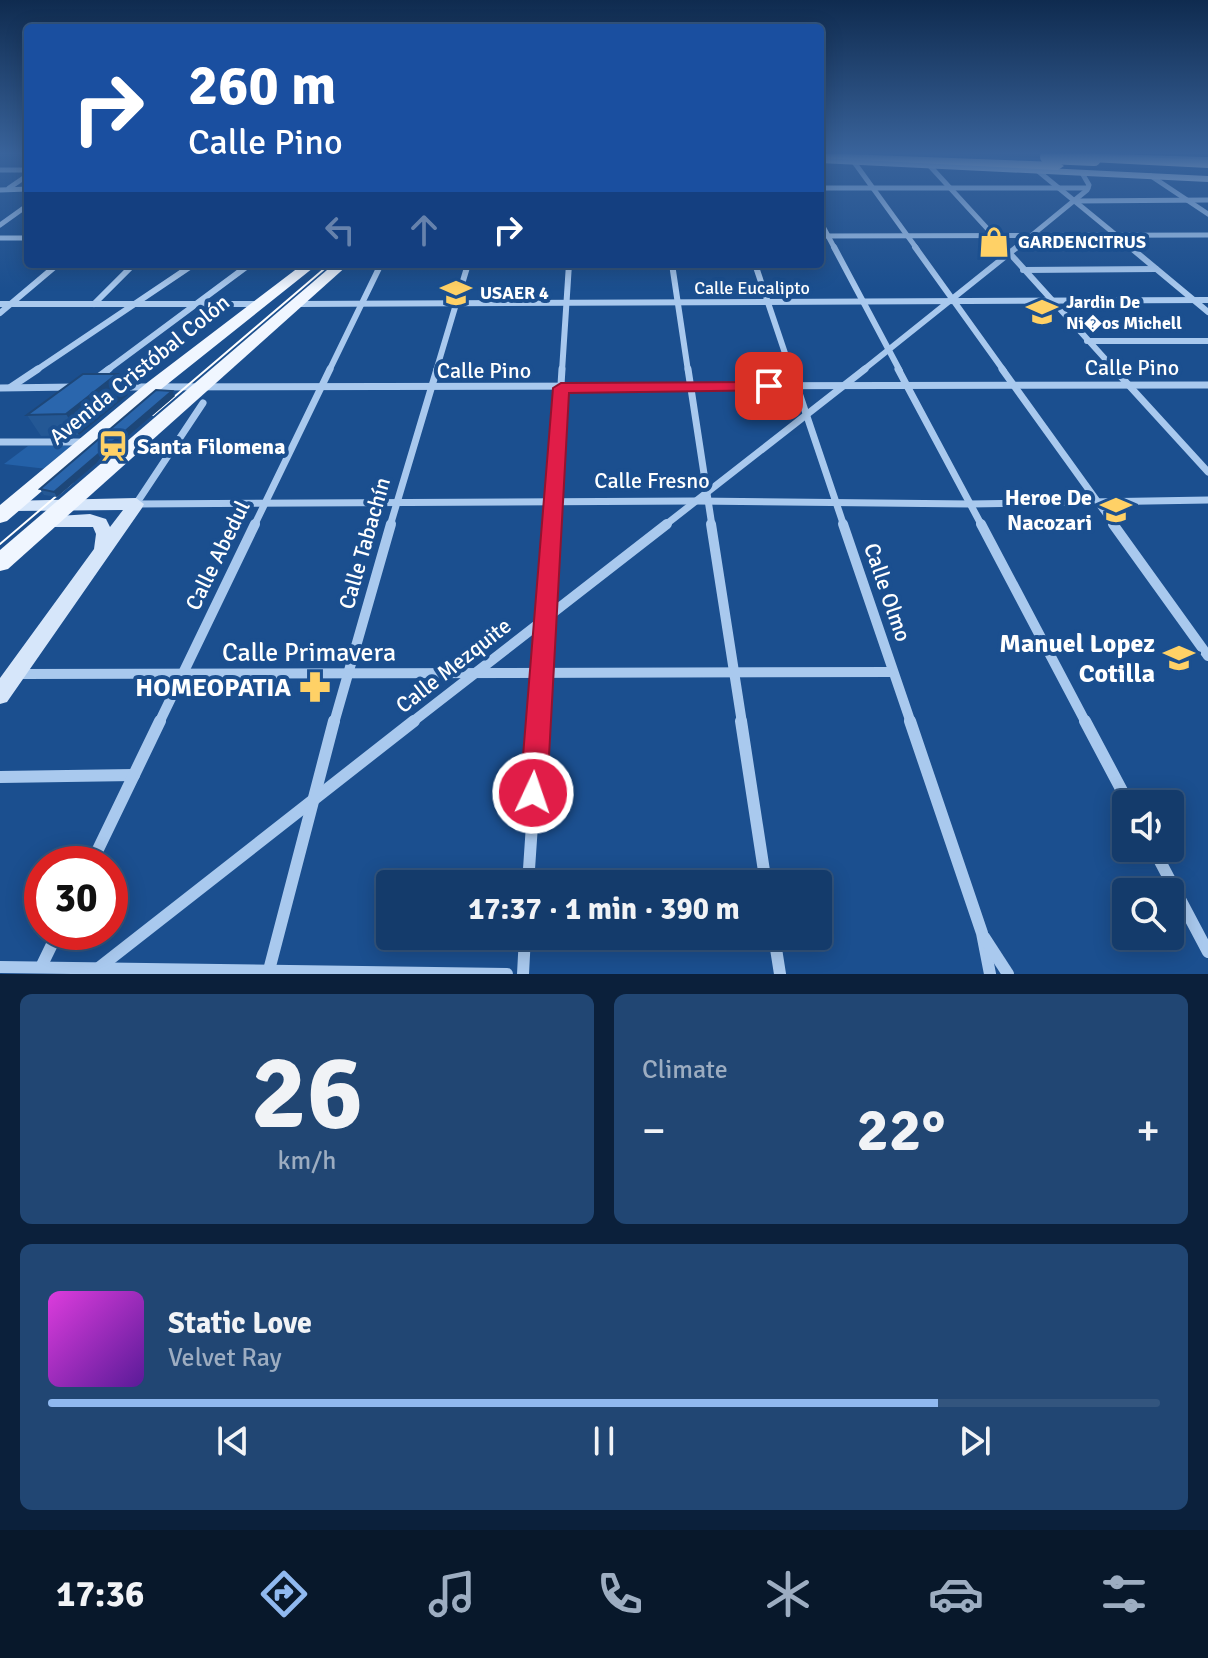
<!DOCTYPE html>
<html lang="en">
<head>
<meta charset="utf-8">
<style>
	body { margin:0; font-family:Signika,sans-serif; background:#214673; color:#f1f3f6; height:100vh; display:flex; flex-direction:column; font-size:30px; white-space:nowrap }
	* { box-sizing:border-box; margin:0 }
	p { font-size:26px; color:#9dadc1 }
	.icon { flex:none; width:44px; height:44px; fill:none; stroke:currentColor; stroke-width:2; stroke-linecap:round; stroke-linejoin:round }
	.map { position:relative; height:974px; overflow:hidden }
	.drawer { display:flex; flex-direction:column; gap:20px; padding:20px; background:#0b203b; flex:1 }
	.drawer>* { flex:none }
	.banner { position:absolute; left:24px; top:24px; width:800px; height:244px; border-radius:8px; box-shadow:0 4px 20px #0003,0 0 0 2px #33557e; background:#1a4fa0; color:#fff; overflow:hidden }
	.buttons { position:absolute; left:1112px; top:790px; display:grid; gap:16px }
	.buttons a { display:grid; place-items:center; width:72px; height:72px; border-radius:8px; background:#143b6b; box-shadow:0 4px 20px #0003,0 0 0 2px #33557e; font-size:40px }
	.speed { position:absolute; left:24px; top:846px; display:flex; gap:16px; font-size:40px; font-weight:700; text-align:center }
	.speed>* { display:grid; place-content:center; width:104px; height:104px; border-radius:50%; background:#143b6b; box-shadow:0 4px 20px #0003,0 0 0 2px #33557e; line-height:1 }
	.speed .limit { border:12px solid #d22; background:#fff; color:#111 }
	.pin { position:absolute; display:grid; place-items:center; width:68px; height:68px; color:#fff; margin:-34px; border-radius:16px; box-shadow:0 4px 12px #0006 }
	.me { position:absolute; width:88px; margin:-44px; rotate:3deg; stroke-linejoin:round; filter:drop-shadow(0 0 6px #0008) }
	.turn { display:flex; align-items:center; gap:28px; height:168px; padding:0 32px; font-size:36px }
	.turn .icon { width:104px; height:104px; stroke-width:2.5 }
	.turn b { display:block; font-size:56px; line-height:68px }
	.lanes { display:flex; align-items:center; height:76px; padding:0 32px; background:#0003; justify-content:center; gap:40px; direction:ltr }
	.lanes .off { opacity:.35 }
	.big { font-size:60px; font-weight:700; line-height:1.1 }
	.drawer .card { flex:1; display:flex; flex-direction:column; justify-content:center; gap:12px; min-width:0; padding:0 28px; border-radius:12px; background:#214673 }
	.drawer .dial { align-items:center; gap:0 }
	.dial b { font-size:104px; line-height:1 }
	.song { display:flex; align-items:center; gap:24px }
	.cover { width:96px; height:96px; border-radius:12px; background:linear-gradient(135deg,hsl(300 70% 55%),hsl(270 70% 35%)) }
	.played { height:8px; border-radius:4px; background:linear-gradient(90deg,#90b9f0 80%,#33557e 80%) }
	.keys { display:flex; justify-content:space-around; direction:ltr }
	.heat { display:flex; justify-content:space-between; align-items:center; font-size:44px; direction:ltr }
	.drawer .tiles { flex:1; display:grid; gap:20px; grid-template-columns:1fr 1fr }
	.card:last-child { grid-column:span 2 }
	.trip { position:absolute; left:376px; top:870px; width:456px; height:80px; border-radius:8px; background:#143b6b; box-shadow:0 4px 20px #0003,0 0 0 2px #33557e; font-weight:700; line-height:80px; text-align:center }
	.menu { display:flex; height:128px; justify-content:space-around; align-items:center; background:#08182b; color:#9dadc1 }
	.menu .icon { width:56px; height:56px }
	.menu .active { color:#90b9f0 }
	.menu b { font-size:36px; color:#f1f3f6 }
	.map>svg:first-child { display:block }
</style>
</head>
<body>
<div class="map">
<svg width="1208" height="974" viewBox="0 0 1208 974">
	<rect width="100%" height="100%" fill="#1b4f8f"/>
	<g fill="#2461a8">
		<path d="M837,153H924L1064,159L1067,164Z"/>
		<path d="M28,446H73L47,469L4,464Z"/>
	</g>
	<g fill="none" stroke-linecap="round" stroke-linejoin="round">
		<g stroke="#a9c9ee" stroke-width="5">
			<path d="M854,162L917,249"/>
			<path d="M929,165L1006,249"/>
			<path d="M0,170H28"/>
			<path d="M1038,171L1133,249"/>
			<path d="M1151,176L1208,214"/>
			<path d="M9,188L28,175"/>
			<path d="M820,188H1088"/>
			<path d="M0,190L28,189"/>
			<path d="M1077,201L1208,200"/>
			<path d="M820,221L835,249"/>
			<path d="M0,225L28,205"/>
			<path d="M820,236L1208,235"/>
			<path d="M0,238H28"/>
			<path d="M1015,249L1087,190L1089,185L1082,173"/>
		</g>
		<g stroke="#a9c9ee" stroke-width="6">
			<path d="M834,247L900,371"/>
			<path d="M915,247L1004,371"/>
			<path d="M1004,247L1116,371"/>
			<path d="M1130,247L1208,312"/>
			<path d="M672,264L688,371"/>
			<path d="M755,264L791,371"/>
			<path d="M1023,270L1156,269"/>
			<path d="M0,304H262"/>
			<path d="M94,304L131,267"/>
			<path d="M297,304L1208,300"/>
			<path d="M0,313L58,264"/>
			<path d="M1087,341H1208"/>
			<path d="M35,371L194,264"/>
			<path d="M106,371L250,264"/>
			<path d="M329,371L381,264"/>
			<path d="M436,371L468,264"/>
			<path d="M562,371L569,264"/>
			<path d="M862,371L1017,247"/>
		</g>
		<g stroke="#a9c9ee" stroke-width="7">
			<path d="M688,369L712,526"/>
			<path d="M791,369L844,526"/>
			<path d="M898,369L982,526"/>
			<path d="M1002,369L1115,526"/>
			<path d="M1114,369L1208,472"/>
			<path d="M94,380L109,369"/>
			<path d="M11,387L38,369"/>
			<path d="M113,387L1208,385"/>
			<path d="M0,388L75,387"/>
			<path d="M0,442H83"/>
			<path d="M136,504L696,501L970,504L1208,500"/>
			<path d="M136,504L203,403"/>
			<path d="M254,526L330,369"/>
			<path d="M390,526L437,369"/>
			<path d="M552,526L562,369"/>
			<path d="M664,526L865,369"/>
		</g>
		<g stroke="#a9c9ee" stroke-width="10">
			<path d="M711,524L742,723"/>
			<path d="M843,524L911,723"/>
			<path d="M981,524L1086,723"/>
			<path d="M1113,524L1208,656"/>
			<path d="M19,674L892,672"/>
			<path d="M159,723L255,524"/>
			<path d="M334,723L391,524"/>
			<path d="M411,723L667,524"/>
			<path d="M539,723L552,524"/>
		</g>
		<g stroke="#a9c9ee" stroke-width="12">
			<path d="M741,721L766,884"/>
			<path d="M910,721L982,933L990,974"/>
			<path d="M1085,721L1129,804"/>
			<path d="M0,777L134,775"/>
			<path d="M1153,848L1208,952"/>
			<path d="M91,864L160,721"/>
			<path d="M528,884L539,721"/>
			<path d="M774,936L780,974"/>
			<path d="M984,937L1008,974"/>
			<path d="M0,967L507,974"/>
			<path d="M41,967L58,932"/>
			<path d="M91,974L414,721"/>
			<path d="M268,974L334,721"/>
			<path d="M523,974L525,936"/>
		</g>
		<g fill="#d6e6fa" fill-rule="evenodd">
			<path d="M1074,153L1208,157V161L1078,155Z"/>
			<path d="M820,157L1208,176V182L820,163Z"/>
			<path d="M136,498L144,504L142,508L7,702L0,704V678L94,549L96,534L93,527H48L42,525L40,521L42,517L90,514L106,519L110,527L123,510L13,511L7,509L5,505L7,501Z"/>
		</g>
		<g fill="#f0f6ff" fill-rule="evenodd">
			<path d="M303,264H318L160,390L7,521L0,523V505L148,382Z"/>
			<path d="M334,264H349L8,569L0,571V550Z"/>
		</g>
		<g fill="#fff" fill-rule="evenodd">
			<path d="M820,153L1058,162L1064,166L1058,170L820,158Z"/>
			<path d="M1094,155L1208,160V168L1090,162V156Z"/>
		</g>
		<g stroke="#fff" stroke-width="2">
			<path d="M153,415L330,264"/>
			<path d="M0,544L73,482"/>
		</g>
		<path stroke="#fff" stroke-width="14" d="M1047,157L1094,159"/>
	</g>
	<g fill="#245895">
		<path d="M117,374L128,395L79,435L41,436L27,415Z"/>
		<path d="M175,396L57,497L44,495L40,489Z"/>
	</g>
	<g fill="#1d4779">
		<path d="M117,374L128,395L79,435L66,414Z"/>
		<path d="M172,391L175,396L57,497L54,492Z"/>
	</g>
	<g fill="#2a66ad" stroke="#1d4779" stroke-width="2">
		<path d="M83,374H117L66,414L27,415Z"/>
		<path d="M156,390L172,391L54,492L40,489Z"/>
	</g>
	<linearGradient id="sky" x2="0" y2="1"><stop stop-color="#0f2b4f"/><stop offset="0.53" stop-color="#39639b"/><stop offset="1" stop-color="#39639b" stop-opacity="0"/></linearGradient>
	<rect width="1208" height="289" fill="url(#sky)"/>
	<path fill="#e11d48" stroke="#92132f" stroke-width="2" d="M769,382L774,383V390L569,393L547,793L543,803L533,806L524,803L520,793L553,388L561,383Z"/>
	<defs>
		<symbol id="shop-bare" viewBox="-9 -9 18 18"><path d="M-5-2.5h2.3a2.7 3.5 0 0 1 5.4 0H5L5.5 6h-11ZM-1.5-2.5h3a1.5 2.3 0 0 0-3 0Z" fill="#ffd166" stroke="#1b4f8f" stroke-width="2.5" paint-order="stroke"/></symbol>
		<symbol id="school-bare" viewBox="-9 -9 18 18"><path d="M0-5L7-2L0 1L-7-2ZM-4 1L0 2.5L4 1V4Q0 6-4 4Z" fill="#ffd166" stroke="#1b4f8f" stroke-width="2.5" paint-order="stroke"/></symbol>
		<symbol id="station-bare" viewBox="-9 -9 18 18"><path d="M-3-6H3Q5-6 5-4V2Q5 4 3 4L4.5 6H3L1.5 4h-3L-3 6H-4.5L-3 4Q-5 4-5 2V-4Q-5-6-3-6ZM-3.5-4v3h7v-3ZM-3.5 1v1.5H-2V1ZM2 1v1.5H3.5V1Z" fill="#ffd166" stroke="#1b4f8f" stroke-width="2.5" paint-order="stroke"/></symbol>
		<symbol id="pharmacy-bare" viewBox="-9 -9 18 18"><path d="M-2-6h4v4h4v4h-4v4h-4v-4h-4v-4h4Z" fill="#ffd166" stroke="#1b4f8f" stroke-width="2.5" paint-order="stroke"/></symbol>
	</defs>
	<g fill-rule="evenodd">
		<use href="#shop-bare" x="972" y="220" width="44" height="44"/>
		<use href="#school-bare" x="434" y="271" width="44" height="44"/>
		<use href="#school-bare" x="1020" y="290" width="44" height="44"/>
		<use href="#station-bare" x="91" y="424" width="44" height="44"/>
		<use href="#school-bare" x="1094" y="488" width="44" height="44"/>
		<use href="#school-bare" x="1157" y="636" width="44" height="44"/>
		<use href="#pharmacy-bare" x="293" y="665" width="44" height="44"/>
	</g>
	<g text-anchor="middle" stroke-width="8" stroke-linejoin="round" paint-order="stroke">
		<g font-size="18" font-weight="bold" fill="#fff" stroke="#1b4f8f" text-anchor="start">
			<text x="1018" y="248">GARDENCITRUS</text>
			<text x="480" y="299">USAER 4</text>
			<text x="1066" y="308">Jardin De<tspan x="1066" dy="21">Ni�os Michell</tspan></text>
		</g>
		<g font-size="18" fill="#fff" stroke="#1b4f8f">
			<text x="752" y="294">Calle Eucalipto</text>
		</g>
		<g font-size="22" fill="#fff" stroke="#1b4f8f">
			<text x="1132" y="375">Calle Pino</text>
			<text transform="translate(139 369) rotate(-39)" y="8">Avenida Cristóbal Colón</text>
			<text x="484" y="378">Calle Pino</text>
			<text x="652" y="488">Calle Fresno</text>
			<text transform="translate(364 543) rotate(-74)" y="8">Calle Tabachín</text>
			<text transform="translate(217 555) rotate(-64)" y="8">Calle Abedul</text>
			<text transform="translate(888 592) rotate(71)" y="8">Calle Olmo</text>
			<text transform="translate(453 665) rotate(-38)" y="8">Calle Mezquite</text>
		</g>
		<g font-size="22" font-weight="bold" fill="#fff" stroke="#1b4f8f" text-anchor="start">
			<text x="137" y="454">Santa Filomena</text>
			<text x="1092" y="505" text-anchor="end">Heroe De<tspan x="1092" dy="25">Nacozari</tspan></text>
		</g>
		<g font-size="26" font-weight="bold" fill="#fff" stroke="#1b4f8f" text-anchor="end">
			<text x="1155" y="652">Manuel Lopez<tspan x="1155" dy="30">Cotilla</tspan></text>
			<text x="291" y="696">HOMEOPATIA</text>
		</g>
		<g font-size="26" fill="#fff" stroke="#1b4f8f">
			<text x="309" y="661">Calle Primavera</text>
		</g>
	</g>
</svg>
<div class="buttons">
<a><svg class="icon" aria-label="sound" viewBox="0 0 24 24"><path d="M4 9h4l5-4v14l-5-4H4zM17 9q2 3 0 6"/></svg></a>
<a><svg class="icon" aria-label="search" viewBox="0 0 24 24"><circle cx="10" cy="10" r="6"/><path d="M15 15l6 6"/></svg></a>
</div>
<div class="speed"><div class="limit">30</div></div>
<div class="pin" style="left:769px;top:386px;background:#d93025"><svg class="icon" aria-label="arrive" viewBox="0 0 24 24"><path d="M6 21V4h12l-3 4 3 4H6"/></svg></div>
<svg class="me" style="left:533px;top:793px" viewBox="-20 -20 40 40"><circle r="17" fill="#e11d48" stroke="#fff" stroke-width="3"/><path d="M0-11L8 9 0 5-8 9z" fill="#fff"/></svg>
<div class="trip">17:37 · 1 min · 390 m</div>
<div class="banner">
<div class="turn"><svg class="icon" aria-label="right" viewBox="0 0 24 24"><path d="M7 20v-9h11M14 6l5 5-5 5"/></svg><div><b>260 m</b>Calle Pino</div></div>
<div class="lanes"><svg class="icon off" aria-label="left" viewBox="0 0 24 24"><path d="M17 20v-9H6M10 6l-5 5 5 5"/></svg><svg class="icon off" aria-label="ahead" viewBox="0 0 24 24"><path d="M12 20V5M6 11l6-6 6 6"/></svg><svg class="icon" aria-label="right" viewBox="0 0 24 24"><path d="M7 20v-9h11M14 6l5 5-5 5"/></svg></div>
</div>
</div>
<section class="drawer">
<div class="tiles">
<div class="card dial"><b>26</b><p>km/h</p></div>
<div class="card"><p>Climate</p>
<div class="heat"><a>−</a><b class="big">22°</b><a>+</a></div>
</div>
<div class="card">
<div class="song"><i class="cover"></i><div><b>Static Love</b><p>Velvet Ray</p></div></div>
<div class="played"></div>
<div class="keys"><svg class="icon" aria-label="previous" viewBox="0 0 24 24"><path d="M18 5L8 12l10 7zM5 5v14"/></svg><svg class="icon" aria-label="pause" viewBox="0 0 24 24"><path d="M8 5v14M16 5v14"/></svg><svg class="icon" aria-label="next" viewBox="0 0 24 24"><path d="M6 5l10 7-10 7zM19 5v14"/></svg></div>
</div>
</div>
</section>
<nav class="menu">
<b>17:36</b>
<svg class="icon active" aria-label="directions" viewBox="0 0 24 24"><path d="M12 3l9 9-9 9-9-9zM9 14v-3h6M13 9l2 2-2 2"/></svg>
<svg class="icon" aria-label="music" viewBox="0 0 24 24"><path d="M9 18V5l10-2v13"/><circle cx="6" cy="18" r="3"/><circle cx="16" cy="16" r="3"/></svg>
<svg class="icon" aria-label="phone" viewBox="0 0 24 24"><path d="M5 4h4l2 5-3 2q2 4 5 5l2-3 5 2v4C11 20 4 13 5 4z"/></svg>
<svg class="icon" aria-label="climate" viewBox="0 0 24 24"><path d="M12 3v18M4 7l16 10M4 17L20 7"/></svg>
<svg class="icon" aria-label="car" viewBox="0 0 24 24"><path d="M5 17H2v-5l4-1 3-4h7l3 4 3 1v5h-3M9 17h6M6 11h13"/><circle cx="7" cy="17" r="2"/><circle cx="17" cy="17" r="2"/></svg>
<svg class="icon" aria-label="filters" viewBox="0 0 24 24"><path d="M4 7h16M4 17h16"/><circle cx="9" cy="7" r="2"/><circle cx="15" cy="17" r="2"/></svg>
</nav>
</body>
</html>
